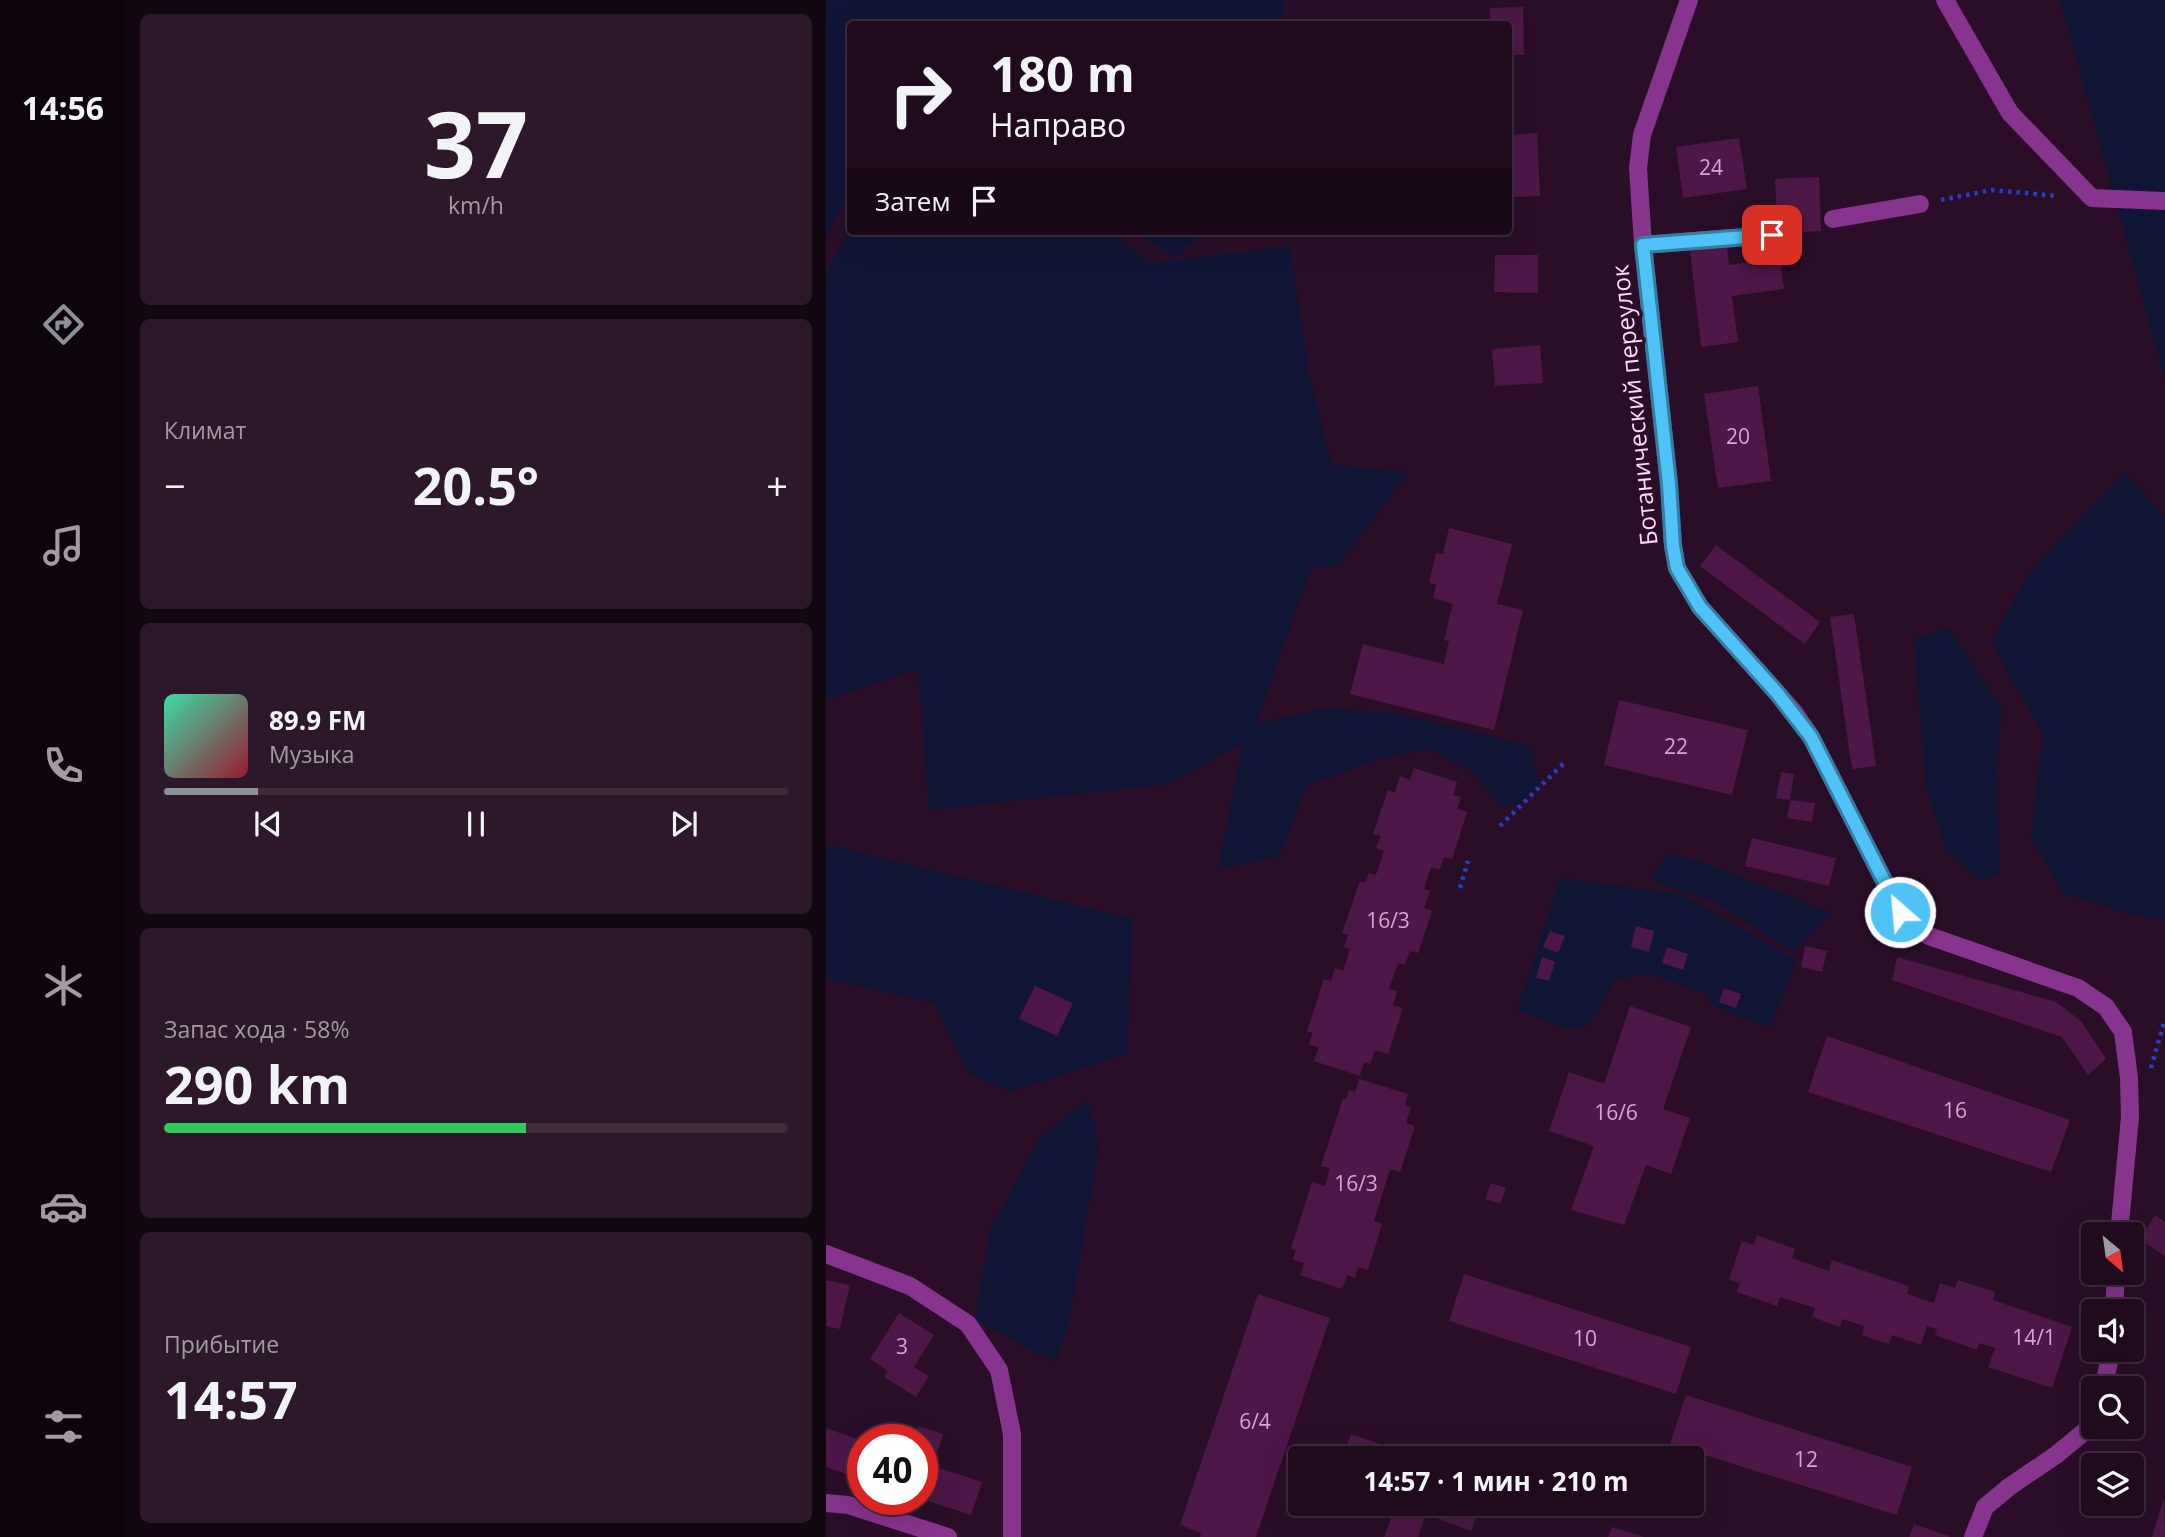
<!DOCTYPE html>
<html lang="ru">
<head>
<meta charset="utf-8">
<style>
	body { margin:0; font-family:"Open Sans",sans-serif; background:#2d182b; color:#f1f3f6; height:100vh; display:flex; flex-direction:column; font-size:26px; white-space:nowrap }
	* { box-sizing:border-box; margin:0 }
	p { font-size:23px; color:#a29aa4 }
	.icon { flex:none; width:38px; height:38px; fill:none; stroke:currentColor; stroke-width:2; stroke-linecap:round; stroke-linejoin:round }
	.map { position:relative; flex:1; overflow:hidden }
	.panel { display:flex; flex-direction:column; gap:14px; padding:14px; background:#120610; width:700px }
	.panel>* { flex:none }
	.guide { position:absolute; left:21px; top:21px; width:665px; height:214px; border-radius:7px; box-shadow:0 7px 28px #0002,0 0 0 2px #3d2b3c; background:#200a1e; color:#f1f3f6; overflow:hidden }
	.needle { width:46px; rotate:151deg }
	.buttons { position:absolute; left:1255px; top:1222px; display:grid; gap:14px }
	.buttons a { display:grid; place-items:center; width:63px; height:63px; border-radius:7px; background:#200a1e; box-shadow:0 7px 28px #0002,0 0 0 2px #3d2b3c; font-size:35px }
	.speed { position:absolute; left:21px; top:1424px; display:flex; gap:14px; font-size:35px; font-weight:700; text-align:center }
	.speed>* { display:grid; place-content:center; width:91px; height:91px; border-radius:50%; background:#200a1e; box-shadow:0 7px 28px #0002,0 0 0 2px #3d2b3c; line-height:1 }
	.speed .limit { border:10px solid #d22; background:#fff; color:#111 }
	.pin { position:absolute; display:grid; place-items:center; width:60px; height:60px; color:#fff; margin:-30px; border-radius:14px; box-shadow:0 4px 10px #0006 }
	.me { position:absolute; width:77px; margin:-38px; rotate:333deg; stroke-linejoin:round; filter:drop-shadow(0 0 5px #0008) }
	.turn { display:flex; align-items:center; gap:24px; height:147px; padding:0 28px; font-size:32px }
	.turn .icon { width:91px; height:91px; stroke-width:2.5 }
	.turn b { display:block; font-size:49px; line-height:60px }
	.then { display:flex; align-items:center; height:66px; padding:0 28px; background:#0003; gap:14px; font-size:26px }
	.big { font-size:52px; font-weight:700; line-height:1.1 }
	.panel .card { flex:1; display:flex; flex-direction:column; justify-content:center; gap:10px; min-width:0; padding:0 24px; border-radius:10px; background:#2d182b }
	.panel .dial { align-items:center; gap:0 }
	.dial b { font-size:91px; line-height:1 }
	.song { display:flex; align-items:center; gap:21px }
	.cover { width:84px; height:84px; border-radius:10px; background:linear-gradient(135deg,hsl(160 70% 55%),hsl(350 70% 35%)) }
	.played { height:7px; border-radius:4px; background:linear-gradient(90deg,#8c9099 15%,#3d2b3c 15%) }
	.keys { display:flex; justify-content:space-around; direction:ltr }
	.heat { display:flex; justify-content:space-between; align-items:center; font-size:38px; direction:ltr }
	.charge { height:10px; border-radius:5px; background:linear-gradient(90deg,#34c759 58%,#3d2b3c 0) }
	.trip { position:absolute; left:462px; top:1446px; width:416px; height:70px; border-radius:7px; background:#200a1e; box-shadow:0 7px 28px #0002,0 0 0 2px #3d2b3c; font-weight:700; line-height:70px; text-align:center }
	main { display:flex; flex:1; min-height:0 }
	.tabs { display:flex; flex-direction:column; width:126px; justify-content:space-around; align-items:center; background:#0d040c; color:#a29aa4 }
	.tabs .icon { width:49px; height:49px }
	.tabs .active { color:#8c9099 }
	.tabs b { font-size:32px; color:#f1f3f6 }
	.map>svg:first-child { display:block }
</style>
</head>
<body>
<main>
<nav class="tabs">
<b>14:56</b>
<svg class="icon active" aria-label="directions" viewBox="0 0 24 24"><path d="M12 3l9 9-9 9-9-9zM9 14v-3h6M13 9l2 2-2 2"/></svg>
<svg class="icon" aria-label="music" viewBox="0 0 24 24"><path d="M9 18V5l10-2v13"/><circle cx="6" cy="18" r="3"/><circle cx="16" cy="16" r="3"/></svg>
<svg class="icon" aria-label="phone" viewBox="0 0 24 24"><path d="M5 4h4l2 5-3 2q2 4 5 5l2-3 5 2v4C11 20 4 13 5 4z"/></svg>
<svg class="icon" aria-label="climate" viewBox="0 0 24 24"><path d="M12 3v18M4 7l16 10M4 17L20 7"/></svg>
<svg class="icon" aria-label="car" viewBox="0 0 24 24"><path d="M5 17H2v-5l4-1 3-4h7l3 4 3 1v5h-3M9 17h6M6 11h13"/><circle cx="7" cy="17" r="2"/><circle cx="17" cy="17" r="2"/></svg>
<svg class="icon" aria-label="filters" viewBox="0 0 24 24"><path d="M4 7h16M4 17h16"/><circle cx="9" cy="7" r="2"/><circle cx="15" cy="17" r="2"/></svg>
</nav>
<section class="panel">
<div class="card dial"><b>37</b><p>km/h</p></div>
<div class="card"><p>Климат</p>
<div class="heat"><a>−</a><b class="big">20.5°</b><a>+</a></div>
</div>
<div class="card">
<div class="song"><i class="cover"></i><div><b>89.9 FM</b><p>Музыка</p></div></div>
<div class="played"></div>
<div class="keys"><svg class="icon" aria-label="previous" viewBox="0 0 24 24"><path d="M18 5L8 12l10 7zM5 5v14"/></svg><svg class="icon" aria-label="pause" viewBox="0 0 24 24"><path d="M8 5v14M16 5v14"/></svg><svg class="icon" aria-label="next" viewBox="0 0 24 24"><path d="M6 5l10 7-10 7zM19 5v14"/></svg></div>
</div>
<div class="card"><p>Запас хода · 58%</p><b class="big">290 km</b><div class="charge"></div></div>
<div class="card"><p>Прибытие</p><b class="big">14:57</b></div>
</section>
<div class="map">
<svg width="1339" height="1537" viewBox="0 0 1339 1537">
	<rect width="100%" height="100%" fill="#2a0e28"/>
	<g fill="#101535">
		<path d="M0,0H458L456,24H24V191L0,238Z"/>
		<path d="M1234,0H1339V381Z"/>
		<path d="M24,228V231H281L327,263L464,246L482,367L506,465L583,472L512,567H486L430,724L498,708L575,714L705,746L714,785L692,805L674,807L646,771L602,749L554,759L480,786L454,856L392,870L417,743L344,784L103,810L92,669L0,700V273Z"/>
		<path d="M307,231H380L349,258Z"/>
		<path d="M1299,472L1339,517V919L1309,916L1236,893L1205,837L1217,734L1165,643L1202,574Z"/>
		<path d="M1123,628L1176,708L1171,770L1174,874L1154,881L1120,851L1100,787L1088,638Z"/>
		<path d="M0,844L307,919L301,1054L184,1092L142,1073L108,1003L0,979Z"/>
		<path d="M842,853L882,864L1006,913L967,952L890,903L839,886L823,878Z"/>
		<path d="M734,878L855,894L971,961L944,1028L885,1005L880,994L823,974L791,979L762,1026L740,1029L691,1010Z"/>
		<path d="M262,1099L273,1148L243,1323L230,1363L149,1320L164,1229L215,1136Z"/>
	</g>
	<g fill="#4d1848">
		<path d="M697,7L698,55H682V24H664V8Z"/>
		<path d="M711,133L714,196L682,197V135Z"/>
		<path d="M913,138L921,189L857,198L850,147Z"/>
		<path d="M993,177L995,231L952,233L949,179Z"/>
		<path d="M901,246L903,265L954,258L958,289L906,296L912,342L875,347L864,251Z"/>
		<path d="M669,255H712V293L668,292Z"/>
		<path d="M714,345L717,383L669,386L666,349Z"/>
		<path d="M932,386L945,481L892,488L878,394Z"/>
		<path d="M623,528L686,544L671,604L697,610L668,730L524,694L537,644L618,664L623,641L618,640L627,604L607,598L610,584L603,583L610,553L617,554Z"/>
		<path d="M890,545L994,622L979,644L874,566Z"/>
		<path d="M1028,614L1050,766L1026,769L1004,617Z"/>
		<path d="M793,700L922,730L906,795L778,765Z"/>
		<path d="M588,768L631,782L627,795L635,797L631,809L641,812L626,859L618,857L613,870L605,867L598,889L604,891L598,908L606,911L592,953L584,951L579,965L572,963L563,989L571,991L567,1005L577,1008L562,1054L549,1050L544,1064L538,1062L534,1076L488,1061L493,1048L483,1044L487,1033L481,1031L498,979L505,981L509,968L517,971L524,949L518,947L522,935L516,933L534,881L539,883L543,873L550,875L558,851L550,848L555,836L547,834L562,790L569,793L574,776L584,780Z"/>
		<path d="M955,772L968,774L964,800L989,803L986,822L961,818L964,800L950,798Z"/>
		<path d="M926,838L1010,858L1003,886L919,866Z"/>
		<path d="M810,926L828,931L823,952L805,947Z"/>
		<path d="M724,931L739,936L732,953L717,947Z"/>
		<path d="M979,946L1001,951L996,972L975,967Z"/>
		<path d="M841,947L862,954L857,970L836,963Z"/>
		<path d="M716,957L729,962L723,981L710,978Z"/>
		<path d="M1071,957L1230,1002L1255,1021L1280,1059L1262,1075L1236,1037L1066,980Z"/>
		<path d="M209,986L247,1003L231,1036L193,1019Z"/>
		<path d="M898,988L915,994L910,1008L893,1002Z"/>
		<path d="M804,1006L865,1027L837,1109L864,1118L845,1174L820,1165L798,1225L745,1210L768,1146L723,1131L743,1072L778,1084Z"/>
		<path d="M1001,1036L1244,1120L1225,1172L982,1092Z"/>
		<path d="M533,1079L582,1094L579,1105L585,1107L580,1123L589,1126L574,1172L564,1169L548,1221L556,1224L542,1270L532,1267L529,1278L521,1275L516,1289L474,1275L478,1263L467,1260L470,1250L465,1249L486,1182L499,1186L504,1168L495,1166L517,1098L520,1099L523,1090L529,1092Z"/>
		<path d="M665,1183L680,1188L674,1204L659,1199Z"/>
		<path d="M1329,1215L1339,1222V1256L1314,1240Z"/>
		<path d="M931,1235L969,1249L966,1258L1003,1271L1006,1260L1083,1286L1081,1294L1108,1303L1114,1283L1129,1288L1132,1280L1169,1292L1167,1300L1246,1327L1226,1388L1162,1367L1169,1348L1153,1343L1151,1350L1109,1335L1111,1329L1101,1326L1095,1345L1066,1335L1063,1344L1036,1335L1038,1326L1016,1319L1014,1327L986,1317L989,1308L954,1297L951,1306L911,1292L914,1283L903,1279L916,1241L928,1245Z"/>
		<path d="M638,1274L865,1347L850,1394L623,1321Z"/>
		<path d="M0,1280L24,1285L14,1329L0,1326Z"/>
		<path d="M432,1294L504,1318L430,1537H374L375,1533L354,1525Z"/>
		<path d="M73,1313L108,1335L88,1367L103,1376L90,1397L58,1377L62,1371L44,1359Z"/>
		<path d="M860,1395L1086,1467L1071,1515L844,1444Z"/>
		<path d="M93,1426L117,1434L107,1466L156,1482L145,1515L96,1499V1440H89Z"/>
		<path d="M0,1428L37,1441V1480L0,1467Z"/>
		<path d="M525,1434L591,1457V1458H517Z"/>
		<path d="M1338,1498L1339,1537H1326Z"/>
		<path d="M571,1503H643L654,1507L645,1531L600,1514L592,1537H558Z"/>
		<path d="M1088,1524L1125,1537H1083Z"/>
		<path d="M786,1527L816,1536V1537H782Z"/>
	</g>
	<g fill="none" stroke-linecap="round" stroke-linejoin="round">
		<g stroke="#2340c6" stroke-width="4.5" stroke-dasharray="3.5 5" stroke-linecap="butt">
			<path d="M1115,200L1166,190L1231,196"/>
			<path d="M674,826L739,762"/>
			<path d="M634,888L642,861"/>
			<path d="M1325,1068L1339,1019"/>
		</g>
		<g stroke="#87348e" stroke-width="18">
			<path d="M863,0L816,135L812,168L817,245L843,484L847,546L851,568L874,607L968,712L985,737L1074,912L1086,926L1103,936L1252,988L1280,1007L1297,1032L1303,1078L1304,1117L1293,1234"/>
			<path d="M1119,0L1184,113L1266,198L1339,201"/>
			<path d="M1007,219L1094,204"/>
			<path d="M817,245L946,235"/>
			<path d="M0,1254L84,1286L142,1324L173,1370L186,1434V1537"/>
			<path d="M1288,1311L1290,1272"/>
			<path d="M1277,1388L1286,1349"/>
			<path d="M0,1503L22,1505L122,1537"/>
			<path d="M1147,1537L1159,1507L1183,1487L1230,1455L1264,1427L1267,1420"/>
		</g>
	</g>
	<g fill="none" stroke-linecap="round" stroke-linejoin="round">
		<defs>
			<path id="route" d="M946,235L817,245L843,484L847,546L851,568L874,607L951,693L985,737L1074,912"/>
		</defs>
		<use href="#route" stroke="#337fa1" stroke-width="18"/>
		<use href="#route" stroke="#4fc3f7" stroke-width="12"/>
	</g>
	<g text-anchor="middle" stroke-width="7" stroke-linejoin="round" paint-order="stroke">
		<g font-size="21" fill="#d2a7d1">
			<text x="885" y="175">24</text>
			<text x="912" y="444">20</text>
			<text x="850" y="754">22</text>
			<text x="562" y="928">16/3</text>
			<text x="1129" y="1118">16</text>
			<text x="790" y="1120">16/6</text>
			<text x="530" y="1191">16/3</text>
			<text x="1208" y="1345">14/1</text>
			<text x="759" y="1346">10</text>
			<text x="76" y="1354">3</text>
			<text x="429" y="1429">6/4</text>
			<text x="980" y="1467">12</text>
		</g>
		<g font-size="24" fill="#ffd7ff" stroke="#2a0e28">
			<text transform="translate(809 405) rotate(-96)" y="8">Ботанический переулок</text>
		</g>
	</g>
</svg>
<div class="buttons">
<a><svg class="needle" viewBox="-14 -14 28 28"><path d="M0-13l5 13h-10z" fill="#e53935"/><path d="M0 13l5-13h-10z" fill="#a29aa4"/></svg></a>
<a><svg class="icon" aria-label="sound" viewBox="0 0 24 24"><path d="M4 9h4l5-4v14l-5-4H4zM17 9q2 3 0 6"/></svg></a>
<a><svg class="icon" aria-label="search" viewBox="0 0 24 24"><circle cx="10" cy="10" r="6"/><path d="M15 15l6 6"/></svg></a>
<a><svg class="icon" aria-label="layers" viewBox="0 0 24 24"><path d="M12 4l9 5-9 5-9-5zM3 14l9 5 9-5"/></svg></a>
</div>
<div class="speed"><div class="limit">40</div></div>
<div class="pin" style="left:946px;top:235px;background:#d93025"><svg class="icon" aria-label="arrive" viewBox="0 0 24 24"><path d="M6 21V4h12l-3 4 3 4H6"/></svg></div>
<svg class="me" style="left:1074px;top:912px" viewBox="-20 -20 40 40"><circle r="17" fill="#4fc3f7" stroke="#fff" stroke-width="3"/><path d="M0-11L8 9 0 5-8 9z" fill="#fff"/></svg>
<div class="trip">14:57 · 1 мин · 210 m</div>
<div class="guide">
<div class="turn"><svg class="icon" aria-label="right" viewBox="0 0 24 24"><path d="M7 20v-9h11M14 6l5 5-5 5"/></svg><div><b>180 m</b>Направо</div></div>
<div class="then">Затем<svg class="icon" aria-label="arrive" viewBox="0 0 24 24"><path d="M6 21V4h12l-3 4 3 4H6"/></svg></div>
</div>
</div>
</main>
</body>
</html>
